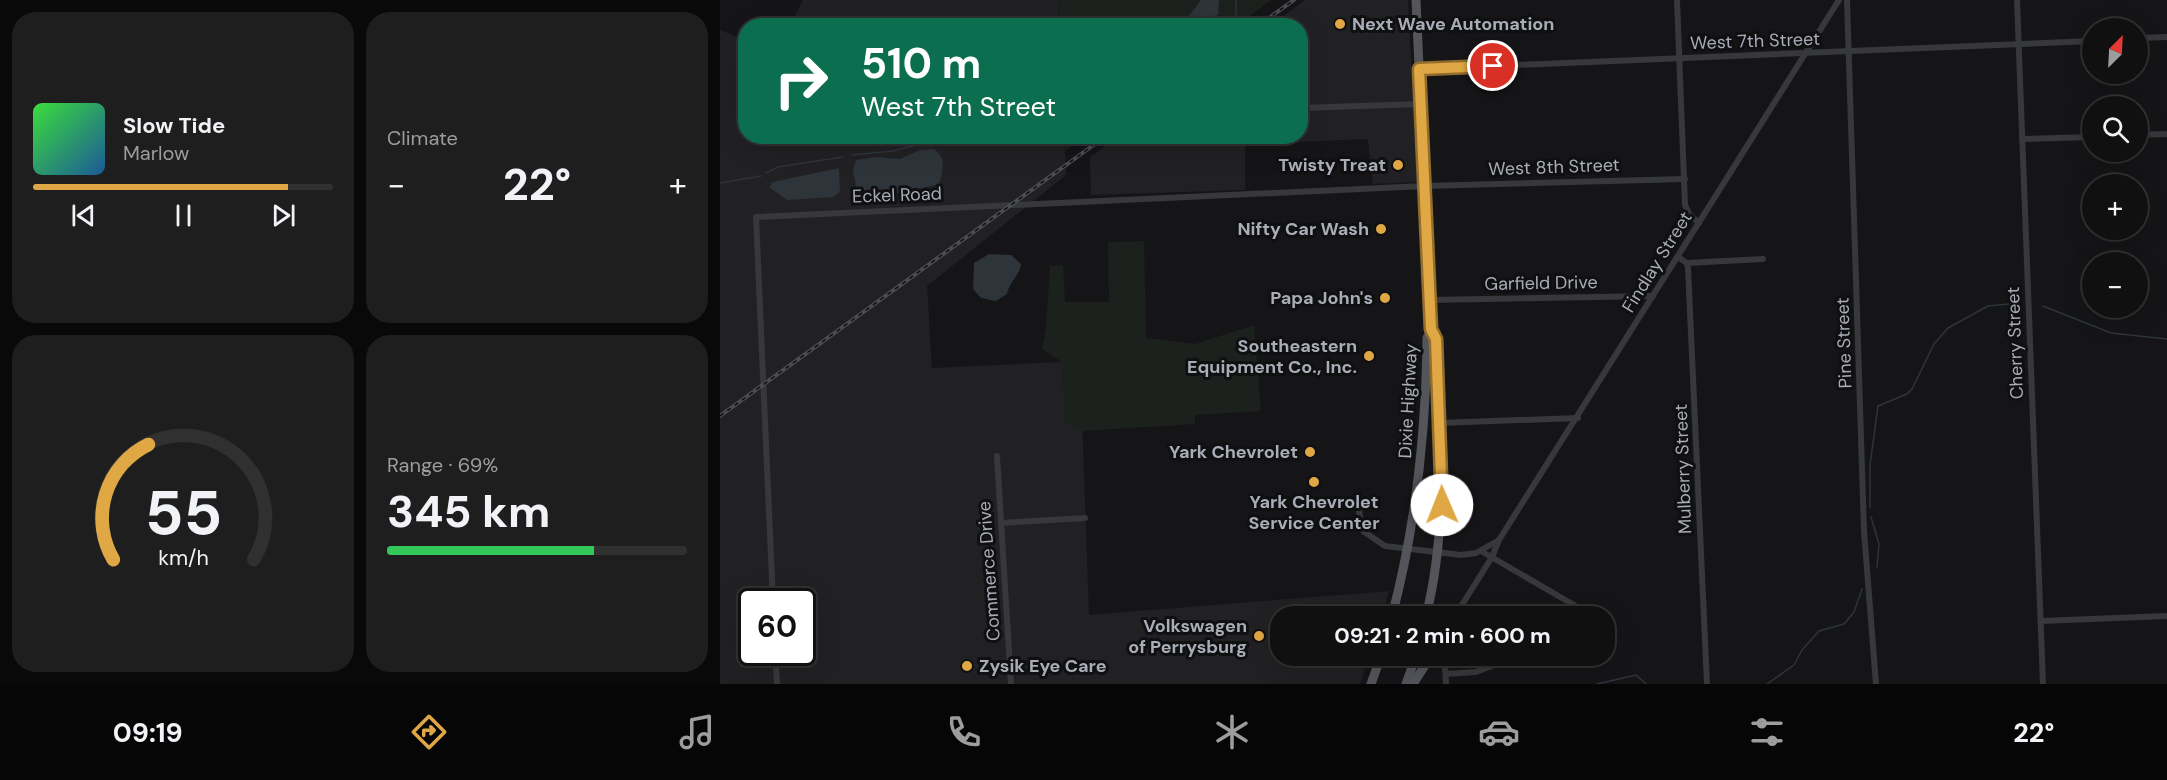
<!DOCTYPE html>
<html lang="en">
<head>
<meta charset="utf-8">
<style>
	body { margin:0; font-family:"DM Sans",sans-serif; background:#1e1e1f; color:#f1f3f6; height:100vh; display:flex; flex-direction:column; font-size:22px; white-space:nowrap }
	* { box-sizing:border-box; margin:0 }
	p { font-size:20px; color:#9c9d9f }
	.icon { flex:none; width:33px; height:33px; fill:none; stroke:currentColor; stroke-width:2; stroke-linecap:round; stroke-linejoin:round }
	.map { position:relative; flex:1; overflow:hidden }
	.panel { display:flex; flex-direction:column; gap:12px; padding:12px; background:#090909; width:720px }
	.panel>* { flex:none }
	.hud { position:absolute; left:18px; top:18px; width:570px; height:126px; border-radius:24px; box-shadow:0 6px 24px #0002,0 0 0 2px #303031; background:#0b6e4f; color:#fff; overflow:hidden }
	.needle { width:39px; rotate:24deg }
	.buttons { position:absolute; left:1362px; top:18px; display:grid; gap:12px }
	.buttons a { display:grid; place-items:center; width:66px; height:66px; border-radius:50%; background:#101011; box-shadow:0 6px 24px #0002,0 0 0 2px #303031; font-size:30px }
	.speed { position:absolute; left:18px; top:588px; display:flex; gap:12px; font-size:30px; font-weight:700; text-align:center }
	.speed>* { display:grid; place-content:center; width:78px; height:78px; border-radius:50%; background:#101011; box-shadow:0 6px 24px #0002,0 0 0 2px #303031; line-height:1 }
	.speed .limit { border:3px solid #111; border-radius:9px; background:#fff; color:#111 }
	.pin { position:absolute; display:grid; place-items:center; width:51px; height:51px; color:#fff; margin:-26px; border:3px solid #fff; border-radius:50%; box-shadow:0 2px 6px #0007 }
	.me { position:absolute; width:66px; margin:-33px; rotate:359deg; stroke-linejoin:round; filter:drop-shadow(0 0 4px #0008) }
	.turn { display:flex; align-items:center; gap:21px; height:126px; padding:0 24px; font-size:27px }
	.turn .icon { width:78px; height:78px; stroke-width:2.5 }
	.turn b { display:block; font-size:42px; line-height:51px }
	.big { font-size:45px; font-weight:700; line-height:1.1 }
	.panel .widget { flex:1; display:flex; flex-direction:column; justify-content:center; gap:9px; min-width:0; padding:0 21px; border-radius:24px; background:#1e1e1f }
	.panel .dial { align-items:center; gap:0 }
	.dial svg { height:156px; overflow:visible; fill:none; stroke:#303031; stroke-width:7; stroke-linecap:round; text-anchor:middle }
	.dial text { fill:#f1f3f6; stroke:none }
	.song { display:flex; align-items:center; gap:18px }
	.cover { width:72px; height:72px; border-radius:9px; background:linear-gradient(135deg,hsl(120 70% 55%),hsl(210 70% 35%)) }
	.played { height:6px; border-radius:3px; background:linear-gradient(90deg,#e0a844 85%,#303031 85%) }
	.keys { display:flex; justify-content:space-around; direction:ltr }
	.heat { display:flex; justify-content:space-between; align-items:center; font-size:33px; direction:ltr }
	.charge { height:9px; border-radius:4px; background:linear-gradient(90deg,#34c759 69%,#303031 0) }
	.panel .tiles { flex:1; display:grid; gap:12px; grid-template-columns:repeat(2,1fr) }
	.trip { position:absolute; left:550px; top:606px; width:345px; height:60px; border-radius:24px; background:#101011; box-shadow:0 6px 24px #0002,0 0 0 2px #303031; font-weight:700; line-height:60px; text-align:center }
	.dock { display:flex; height:96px; justify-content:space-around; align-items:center; background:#060607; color:#9c9d9f }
	.dock .icon { width:42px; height:42px }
	.dock .selected { color:#e0a844 }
	.dock b { font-size:27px; color:#f1f3f6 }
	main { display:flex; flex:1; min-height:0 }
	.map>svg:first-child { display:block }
</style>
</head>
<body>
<main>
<section class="panel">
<div class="tiles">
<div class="widget">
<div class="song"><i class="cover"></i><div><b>Slow Tide</b><p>Marlow</p></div></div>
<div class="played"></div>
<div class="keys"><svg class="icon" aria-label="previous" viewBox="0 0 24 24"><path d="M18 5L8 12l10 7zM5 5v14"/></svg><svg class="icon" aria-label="pause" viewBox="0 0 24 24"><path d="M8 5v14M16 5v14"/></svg><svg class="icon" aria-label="next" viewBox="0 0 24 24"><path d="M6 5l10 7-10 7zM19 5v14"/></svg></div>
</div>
<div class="widget"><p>Climate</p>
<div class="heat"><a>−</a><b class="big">22°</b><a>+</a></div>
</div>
<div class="widget dial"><svg viewBox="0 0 100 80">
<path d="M14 69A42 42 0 1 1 86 69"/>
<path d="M14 69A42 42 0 0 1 32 10" stroke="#e0a844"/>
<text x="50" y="56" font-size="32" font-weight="700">55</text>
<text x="50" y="72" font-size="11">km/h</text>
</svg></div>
<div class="widget"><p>Range · 69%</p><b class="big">345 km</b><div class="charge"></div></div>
</div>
</section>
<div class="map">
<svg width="1447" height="684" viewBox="0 0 1447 684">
	<rect width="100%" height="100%" fill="#151517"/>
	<g fill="#212124" fill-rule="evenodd">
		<path d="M83,0H338L339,25H70Z"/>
		<path d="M585,0H688L697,182L653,184L648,139L525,144V190L371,195L370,157L398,137L580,136V26L551,25Z"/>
		<path d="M0,30L25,40L26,136L344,137L346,175L207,286L212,368L360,361L369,615L669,591L662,616H561V656H649L640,684H0ZM32,602H82V652H32Z"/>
	</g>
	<g fill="#1c211d">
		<path d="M338,0H551L517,26L339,25Z"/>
		<path d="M345,136H365V137L345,151Z"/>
		<path d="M424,241L426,338L475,344L534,325L541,411L475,415V424L362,431L344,423L342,362L322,349L326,330L330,266L343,265L345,302H389L388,242Z"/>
	</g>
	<g fill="#2d343a">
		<path d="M481,0H499L498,15L468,23V17Z"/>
		<path d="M213,149C227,155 223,172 219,184C203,188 150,202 137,192L133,170L136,160L156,157L180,159L200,150Z"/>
		<path d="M119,168L120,192L113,197L67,200L49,187L53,182Z"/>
		<path d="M269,254L291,255L301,264C300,275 289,282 287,294L276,301L261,298L253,289L254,263Z"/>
	</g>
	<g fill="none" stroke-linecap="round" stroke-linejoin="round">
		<g stroke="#2d343a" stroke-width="1.5">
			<path d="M511,26L516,14V0"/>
			<path d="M132,155L173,151L230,136"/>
			<path d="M46,173L58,167L123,157"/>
			<path d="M0,183L41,176"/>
			<path d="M1323,306L1391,333L1447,339"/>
			<path d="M1150,508V465L1158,406L1187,394L1192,389L1214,344L1228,328L1268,306L1299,303"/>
			<path d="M1151,517L1159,544L1157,567"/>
			<path d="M877,684L916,675L926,684"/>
			<path d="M1047,684L1074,665L1082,650L1099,631L1124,624L1134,612L1142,589"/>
		</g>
		<g stroke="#37383b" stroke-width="6">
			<path d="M957,0L965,205L969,214L979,223"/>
			<path d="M1127,0L1144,531L1156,684"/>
			<path d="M1297,0L1323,684"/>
			<path d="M1418,38L1447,37"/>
			<path d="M699,69L1372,41"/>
			<path d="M580,108L700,104"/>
			<path d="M1418,135L1447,134"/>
			<path d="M1302,139L1372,137"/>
			<path d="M958,257L967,263L968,268L987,684"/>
			<path d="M967,263L1043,259"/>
			<path d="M709,300L933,296"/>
			<path d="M719,423L858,418"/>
			<path d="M277,456L291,684"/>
			<path d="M638,506L643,531L665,546L741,555L756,553L779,540"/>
			<path d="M281,523L365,518"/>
			<path d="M761,551L854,605L863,616"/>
			<path d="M53,602L36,217L704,186L965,179"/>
			<path d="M735,616L772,557L779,540L1119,0"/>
			<path d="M1321,621L1447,616"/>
			<path d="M55,652L57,684"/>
			<path d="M715,656L725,667L726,684"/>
			<path d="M726,674L756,672L798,656"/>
		</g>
		<g stroke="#53555a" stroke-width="9">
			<path d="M696,0L709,287L711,329L716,339C720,432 729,525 706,616"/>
			<path d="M672,616C696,525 706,433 707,338L711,329"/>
			<path d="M651,684L661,656"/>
			<path d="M686,684L696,656"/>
			<path d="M693,684L711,656"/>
		</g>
		<defs>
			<g id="rail">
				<path d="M538,26L574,0"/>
				<path d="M0,416L386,136"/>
			</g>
		</defs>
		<use href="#rail" stroke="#4a4c50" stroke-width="4"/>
		<use href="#rail" stroke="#101012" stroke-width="1.5" stroke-dasharray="4.5" stroke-linecap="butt"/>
	</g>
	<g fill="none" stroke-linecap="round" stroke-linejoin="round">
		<defs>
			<path id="route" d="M722,505L716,339L711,329L699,69L773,66"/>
		</defs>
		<use href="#route" stroke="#926d2c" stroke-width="15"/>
		<use href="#route" stroke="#e0a844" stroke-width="10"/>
	</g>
	<g fill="#e0a844" stroke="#101012" stroke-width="2">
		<circle cx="620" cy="24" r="6"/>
		<circle cx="678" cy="165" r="6"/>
		<circle cx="661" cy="229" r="6"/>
		<circle cx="665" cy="298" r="6"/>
		<circle cx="649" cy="356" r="6"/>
		<circle cx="590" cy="452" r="6"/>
		<circle cx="594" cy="482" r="6"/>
		<circle cx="539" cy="636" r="6"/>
		<circle cx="247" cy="666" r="6"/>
	</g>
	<g text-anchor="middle" stroke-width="6" stroke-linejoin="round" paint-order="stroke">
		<g font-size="18" font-weight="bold" fill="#a8adb6" stroke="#101012" text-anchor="end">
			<text x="632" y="30" text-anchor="start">Next Wave Automation</text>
			<text x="666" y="171">Twisty Treat</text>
			<text x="649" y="235">Nifty Car Wash</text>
			<text x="653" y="304">Papa John's</text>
			<text x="637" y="352">Southeastern<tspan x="637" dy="21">Equipment Co., Inc.</tspan></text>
			<text x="578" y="458">Yark Chevrolet</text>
			<text x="594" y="508" text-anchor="middle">Yark Chevrolet<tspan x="594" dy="21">Service Center</tspan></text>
			<text x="527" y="632">Volkswagen<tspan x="527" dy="21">of Perrysburg</tspan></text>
			<text x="259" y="672" text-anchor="start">Zysik Eye Care</text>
		</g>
		<g font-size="18" fill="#a8adb6" stroke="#101012">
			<text transform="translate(1035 41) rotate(-2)" y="6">West 7th Street</text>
			<text transform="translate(834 167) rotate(-2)" y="6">West 8th Street</text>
			<text transform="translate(177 195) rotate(-2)" y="6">Eckel Road</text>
			<text transform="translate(937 262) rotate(-58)" y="6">Findlay Street</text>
			<text transform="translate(821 283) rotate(-1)" y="6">Garfield Drive</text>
			<text transform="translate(1124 343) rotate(-92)" y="6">Pine Street</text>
			<text transform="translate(1295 343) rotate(-92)" y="6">Cherry Street</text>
			<text transform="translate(688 401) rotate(-87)" y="6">Dixie Highway</text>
			<text transform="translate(963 469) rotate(-92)" y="6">Mulberry Street</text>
			<text transform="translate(269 571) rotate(-94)" y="6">Commerce Drive</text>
		</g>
	</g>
</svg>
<div class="buttons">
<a><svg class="needle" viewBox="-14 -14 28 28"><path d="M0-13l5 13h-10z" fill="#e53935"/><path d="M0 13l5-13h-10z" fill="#9c9d9f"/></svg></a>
<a><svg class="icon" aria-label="search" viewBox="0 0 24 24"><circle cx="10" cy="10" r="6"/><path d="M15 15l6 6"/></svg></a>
<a>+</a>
<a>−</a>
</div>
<div class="speed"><div class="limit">60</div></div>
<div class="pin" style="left:773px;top:66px;background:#d93025"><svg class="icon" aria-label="arrive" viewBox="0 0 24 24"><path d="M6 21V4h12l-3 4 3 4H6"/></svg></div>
<svg class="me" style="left:722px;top:505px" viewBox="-20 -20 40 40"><circle r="19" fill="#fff"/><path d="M0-13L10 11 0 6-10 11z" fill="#e0a844"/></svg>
<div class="trip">09:21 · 2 min · 600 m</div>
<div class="hud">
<div class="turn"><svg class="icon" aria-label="right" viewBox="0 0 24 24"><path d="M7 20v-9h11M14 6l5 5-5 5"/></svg><div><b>510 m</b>West 7th Street</div></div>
</div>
</div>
</main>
<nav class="dock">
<b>09:19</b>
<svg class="icon selected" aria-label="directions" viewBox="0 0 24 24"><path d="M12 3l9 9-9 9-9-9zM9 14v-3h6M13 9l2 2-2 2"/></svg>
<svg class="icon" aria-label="music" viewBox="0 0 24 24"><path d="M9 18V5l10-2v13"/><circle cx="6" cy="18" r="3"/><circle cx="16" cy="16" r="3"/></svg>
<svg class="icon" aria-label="phone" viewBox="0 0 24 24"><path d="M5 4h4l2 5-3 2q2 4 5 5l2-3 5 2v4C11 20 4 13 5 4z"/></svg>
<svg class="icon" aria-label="climate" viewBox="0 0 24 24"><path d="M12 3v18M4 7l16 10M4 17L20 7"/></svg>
<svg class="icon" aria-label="car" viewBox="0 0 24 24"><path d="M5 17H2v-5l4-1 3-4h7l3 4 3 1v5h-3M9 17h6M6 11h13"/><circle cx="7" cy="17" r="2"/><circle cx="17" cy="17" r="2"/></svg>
<svg class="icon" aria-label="filters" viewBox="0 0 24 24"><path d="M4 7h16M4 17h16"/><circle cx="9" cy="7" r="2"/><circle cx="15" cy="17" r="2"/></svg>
<b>22°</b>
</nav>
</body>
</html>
